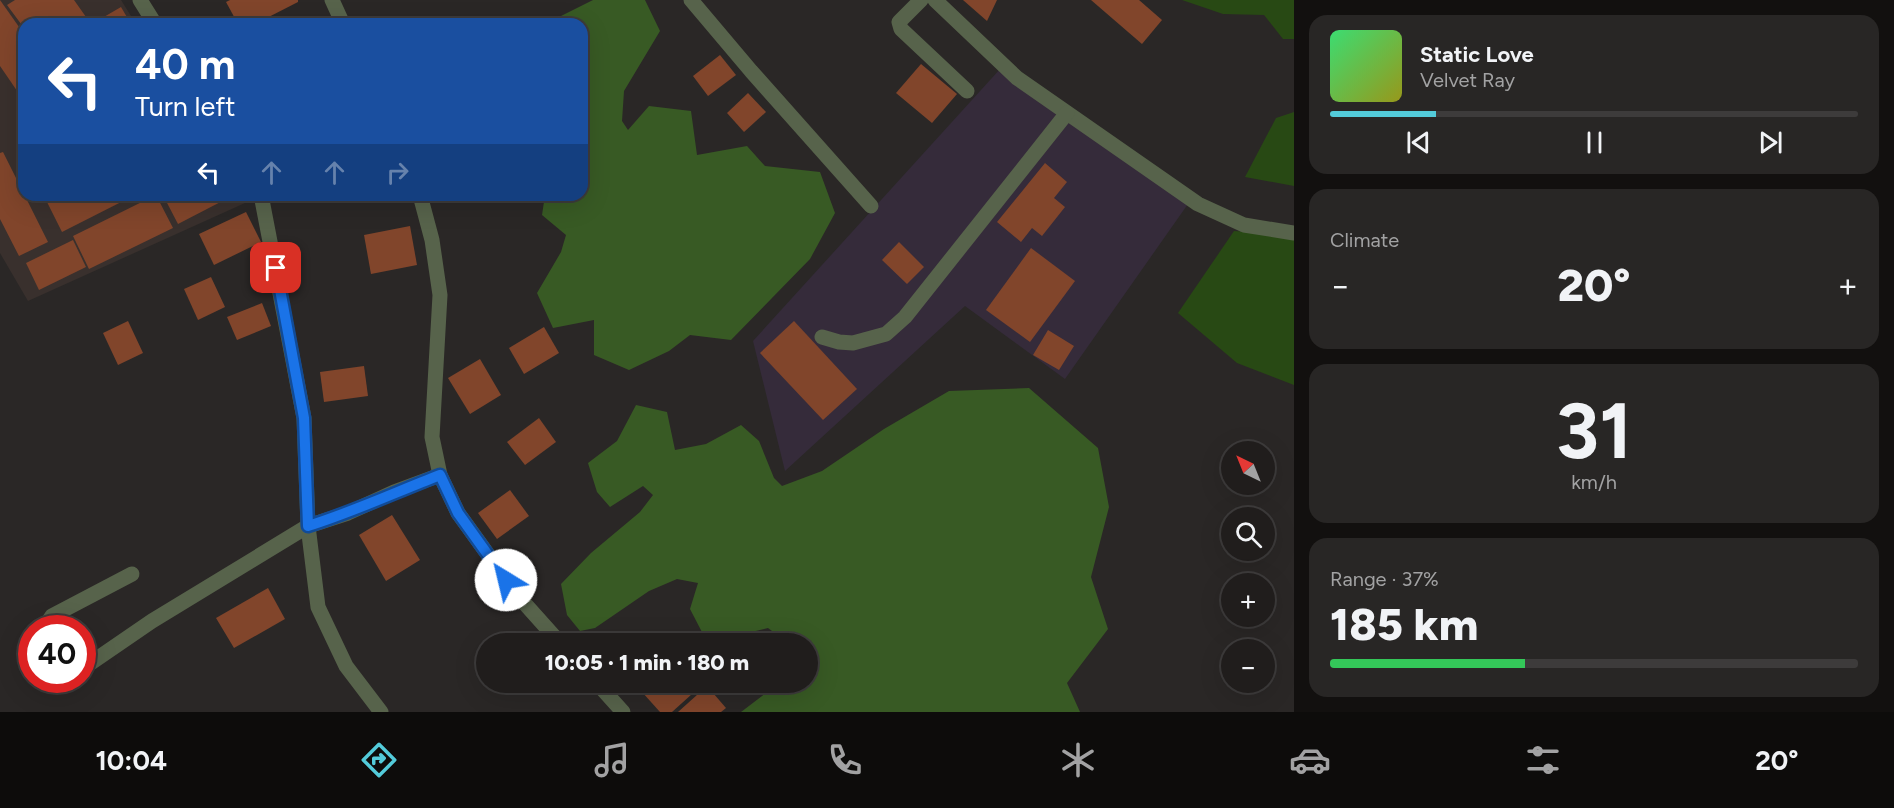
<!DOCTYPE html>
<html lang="en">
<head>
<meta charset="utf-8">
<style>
	body { margin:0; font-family:Figtree,sans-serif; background:#282625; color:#f1f3f6; height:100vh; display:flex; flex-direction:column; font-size:22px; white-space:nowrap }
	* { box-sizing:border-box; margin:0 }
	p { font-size:20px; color:#a2a2a3 }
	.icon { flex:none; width:33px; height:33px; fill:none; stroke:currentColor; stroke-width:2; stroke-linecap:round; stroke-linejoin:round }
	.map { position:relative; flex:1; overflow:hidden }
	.details { display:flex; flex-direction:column; gap:15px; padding:15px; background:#12100f; width:600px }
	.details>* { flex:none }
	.guide { position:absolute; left:18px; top:18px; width:570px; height:183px; border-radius:18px; box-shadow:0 6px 24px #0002,0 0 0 2px #3d3b3b; background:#1a4fa0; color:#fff; overflow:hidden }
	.needle { width:39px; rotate:317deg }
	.tools { position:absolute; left:1221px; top:441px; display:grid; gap:12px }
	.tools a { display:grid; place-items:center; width:54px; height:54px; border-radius:50%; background:#201d1c; box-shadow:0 6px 24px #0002,0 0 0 2px #3d3b3b; font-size:30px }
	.speed { position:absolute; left:18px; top:615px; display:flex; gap:12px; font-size:30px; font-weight:700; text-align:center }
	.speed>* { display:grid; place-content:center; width:78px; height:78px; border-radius:50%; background:#201d1c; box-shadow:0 6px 24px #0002,0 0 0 2px #3d3b3b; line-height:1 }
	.speed .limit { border:9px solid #d22; background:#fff; color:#111 }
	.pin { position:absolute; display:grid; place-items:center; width:51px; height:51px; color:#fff; margin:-26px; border-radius:12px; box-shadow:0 3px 9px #0006 }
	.me { position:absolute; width:66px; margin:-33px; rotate:324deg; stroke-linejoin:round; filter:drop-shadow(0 0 4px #0008) }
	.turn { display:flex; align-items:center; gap:21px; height:126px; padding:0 18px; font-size:27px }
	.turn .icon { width:78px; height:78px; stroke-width:2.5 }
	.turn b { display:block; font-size:42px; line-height:51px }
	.lanes { display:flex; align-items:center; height:57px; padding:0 18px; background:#0003; justify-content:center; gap:30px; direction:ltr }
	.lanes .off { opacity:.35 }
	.big { font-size:45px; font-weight:800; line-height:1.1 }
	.details .card { flex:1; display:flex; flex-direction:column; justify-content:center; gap:9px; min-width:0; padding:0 21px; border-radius:18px; background:#282625 }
	.details .dial { align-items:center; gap:0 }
	.dial b { font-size:78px; line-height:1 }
	.song { display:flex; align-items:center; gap:18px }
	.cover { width:72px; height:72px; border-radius:9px; background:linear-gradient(135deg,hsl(140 70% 55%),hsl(60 70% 35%)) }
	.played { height:6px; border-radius:3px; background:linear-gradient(90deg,#53cbda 20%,#3d3b3b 20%) }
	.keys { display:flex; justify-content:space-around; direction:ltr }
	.heat { display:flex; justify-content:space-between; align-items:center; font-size:33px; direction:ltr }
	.charge { height:9px; border-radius:4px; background:linear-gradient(90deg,#34c759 37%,#3d3b3b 0) }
	.trip { position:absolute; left:476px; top:633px; width:342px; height:60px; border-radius:30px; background:#201d1c; box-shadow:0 6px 24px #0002,0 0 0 2px #3d3b3b; font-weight:800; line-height:60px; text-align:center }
	.dock { display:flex; height:96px; justify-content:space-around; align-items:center; background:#0d0c0b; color:#a2a2a3 }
	.dock .icon { width:42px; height:42px }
	.dock .current { color:#53cbda }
	.dock b { font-size:27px; color:#f1f3f6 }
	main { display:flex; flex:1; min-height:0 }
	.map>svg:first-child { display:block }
</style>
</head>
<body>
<main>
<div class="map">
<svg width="1294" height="712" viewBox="0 0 1294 712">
	<rect width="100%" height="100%" fill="#2a2726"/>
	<path fill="#352b3a" d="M1001,68L1188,204L1065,379L965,306L785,471L753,341Z"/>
	<path fill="#39302d" d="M0,0H121L136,24H24V195H240L245,203L28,301L0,253Z"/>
	<g fill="#284914">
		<path d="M1182,0H1294V39H1283L1264,15L1223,14Z"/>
		<path d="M1294,112V186L1245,177L1276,118Z"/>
		<path d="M1234,231L1294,235V385L1237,363L1178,313Z"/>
	</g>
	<g fill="#385a24">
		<path d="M593,0H645L660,31L624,91L622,121L628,130L649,106L691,111L697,155L747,146L765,166L820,172L835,213L810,259L731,340L690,335L669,351L629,370L594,355V320L553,328L537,293L561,252L566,235L542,215L545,195H582V24H545Z"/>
		<path d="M1029,388L1098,448L1109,507L1091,577L1108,629L1067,683L1080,712H741L779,683L807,682V644L788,643L768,628L731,637L704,636L690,609L698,583L677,579L649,591L595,628L580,631L567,615L561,584L591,553L640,512L653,495L643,486L610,507L597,492L588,463L617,441L636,405L667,412L675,450L706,444L741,425L759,441L774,478L782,486L822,471L884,429L949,391Z"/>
	</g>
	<g fill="#81452b">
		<path d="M0,0L24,34V101L0,66Z"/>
		<path d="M15,0H74L91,24H24V28L7,5Z"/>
		<path d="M230,0H298V2L255,24H238L226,2Z"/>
		<path d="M963,0H997L987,21Z"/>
		<path d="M1091,0H1139L1162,20L1142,44Z"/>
		<path d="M121,7L131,24H99L97,21Z"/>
		<path d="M720,55L736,75L708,96L693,76Z"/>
		<path d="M921,64L957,94L932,123L896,93Z"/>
		<path d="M748,93L766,112L744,132L727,113Z"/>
		<path d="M3,152L48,242L19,256L0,219V153Z"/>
		<path d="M1045,163L1067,182L1054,198L1065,207L1042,236L1032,228L1021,242L997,222Z"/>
		<path d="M62,195H135L62,232L47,202Z"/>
		<path d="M156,195L173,228L89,269L73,236Z"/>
		<path d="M173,195H234L178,224L165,199Z"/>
		<path d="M246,212L261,242L214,265L199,234Z"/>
		<path d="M410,226L417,265L371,274L364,235Z"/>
		<path d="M73,240L86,267L39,290L26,263Z"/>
		<path d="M899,242L924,267L907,284L882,260Z"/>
		<path d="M1031,248L1075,281L1030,342L986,310Z"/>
		<path d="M211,277L225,307L198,320L184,289Z"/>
		<path d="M262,303L271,326L237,340L227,317Z"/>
		<path d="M128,321L143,353L118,365L103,333Z"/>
		<path d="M794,321L857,389L823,420L760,353Z"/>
		<path d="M544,327L559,353L524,374L509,348Z"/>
		<path d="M1048,330L1074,346L1059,370L1033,355Z"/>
		<path d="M480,359L501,395L470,414L448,378Z"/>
		<path d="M364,366L368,396L324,402L320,372Z"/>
		<path d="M539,418L556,442L525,465L507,442Z"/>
		<path d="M510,490L529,516L497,539L478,513Z"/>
		<path d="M392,515L420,560L386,581L359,535Z"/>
		<path d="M268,588L285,619L234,648L216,618Z"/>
		<path d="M652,682H700L702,685L672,712H660L642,692Z"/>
		<path d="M730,682H754L741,694Z"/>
		<path d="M707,686L726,708L721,712H678Z"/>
	</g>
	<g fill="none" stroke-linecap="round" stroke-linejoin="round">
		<g stroke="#57634b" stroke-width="15">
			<path d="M140,0L155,24"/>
			<path d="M332,0L343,24"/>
			<path d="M691,0L751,71L871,206"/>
			<path d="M921,0L899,22L901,29L967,91"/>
			<path d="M935,0L1017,78L1198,204L1244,225L1294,233"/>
			<path d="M259,195L262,200L304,418L308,526L318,607L346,666L381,712"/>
			<path d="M420,195L432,240L440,295L432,437L440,475L458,513L518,596L561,644"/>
			<path d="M822,337L839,342L853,343L886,334L905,317L1067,113"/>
			<path d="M44,628L52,616L132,574"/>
			<path d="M82,669L152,621L308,526L348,513L394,492L440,475"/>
			<path d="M596,682L623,712"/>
		</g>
	</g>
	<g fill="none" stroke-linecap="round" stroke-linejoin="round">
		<defs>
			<path id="route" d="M276,268L304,418L308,526C353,512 396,492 440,475L458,513L506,580"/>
		</defs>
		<use href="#route" stroke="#114b97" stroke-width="15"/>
		<use href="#route" stroke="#1a73e8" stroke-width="10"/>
	</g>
</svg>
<div class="tools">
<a><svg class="needle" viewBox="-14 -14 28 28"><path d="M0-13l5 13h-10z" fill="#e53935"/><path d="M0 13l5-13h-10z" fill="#a2a2a3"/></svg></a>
<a><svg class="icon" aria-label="search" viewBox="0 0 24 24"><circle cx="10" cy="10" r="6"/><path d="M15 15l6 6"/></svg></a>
<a>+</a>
<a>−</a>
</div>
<div class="speed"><div class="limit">40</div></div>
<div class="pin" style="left:276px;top:268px;background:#d93025"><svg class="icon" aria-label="arrive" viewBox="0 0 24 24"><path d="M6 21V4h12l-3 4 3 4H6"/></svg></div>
<svg class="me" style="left:506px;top:580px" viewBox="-20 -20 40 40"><circle r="19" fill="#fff"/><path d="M0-13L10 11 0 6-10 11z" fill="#1a73e8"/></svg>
<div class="trip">10:05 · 1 min · 180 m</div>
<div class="guide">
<div class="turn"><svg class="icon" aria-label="left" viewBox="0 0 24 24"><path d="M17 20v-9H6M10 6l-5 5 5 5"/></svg><div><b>40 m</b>Turn left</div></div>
<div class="lanes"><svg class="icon" aria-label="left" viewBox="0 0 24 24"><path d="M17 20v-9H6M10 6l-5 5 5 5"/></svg><svg class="icon off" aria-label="ahead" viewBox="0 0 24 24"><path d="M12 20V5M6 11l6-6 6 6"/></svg><svg class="icon off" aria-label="ahead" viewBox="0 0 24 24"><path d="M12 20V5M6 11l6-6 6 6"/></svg><svg class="icon off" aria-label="right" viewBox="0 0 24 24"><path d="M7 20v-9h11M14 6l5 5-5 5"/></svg></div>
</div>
</div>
<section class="details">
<div class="card">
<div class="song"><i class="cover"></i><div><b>Static Love</b><p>Velvet Ray</p></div></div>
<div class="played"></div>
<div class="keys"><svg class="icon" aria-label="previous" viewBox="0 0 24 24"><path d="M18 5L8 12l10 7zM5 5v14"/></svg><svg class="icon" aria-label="pause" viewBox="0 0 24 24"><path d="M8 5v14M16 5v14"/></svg><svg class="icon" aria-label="next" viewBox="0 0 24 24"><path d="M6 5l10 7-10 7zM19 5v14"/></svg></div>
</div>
<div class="card"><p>Climate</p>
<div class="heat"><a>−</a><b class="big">20°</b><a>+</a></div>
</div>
<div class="card dial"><b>31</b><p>km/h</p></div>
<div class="card"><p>Range · 37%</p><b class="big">185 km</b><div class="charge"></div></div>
</section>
</main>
<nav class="dock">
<b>10:04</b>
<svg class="icon current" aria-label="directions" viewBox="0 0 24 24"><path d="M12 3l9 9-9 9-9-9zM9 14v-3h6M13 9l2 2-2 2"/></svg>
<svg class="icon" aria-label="music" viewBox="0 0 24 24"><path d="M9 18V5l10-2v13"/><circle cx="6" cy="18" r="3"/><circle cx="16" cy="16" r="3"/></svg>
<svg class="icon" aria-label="phone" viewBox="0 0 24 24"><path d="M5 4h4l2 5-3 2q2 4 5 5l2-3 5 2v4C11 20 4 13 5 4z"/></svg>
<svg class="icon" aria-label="climate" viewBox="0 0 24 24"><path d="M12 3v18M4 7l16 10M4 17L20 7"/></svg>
<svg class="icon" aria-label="car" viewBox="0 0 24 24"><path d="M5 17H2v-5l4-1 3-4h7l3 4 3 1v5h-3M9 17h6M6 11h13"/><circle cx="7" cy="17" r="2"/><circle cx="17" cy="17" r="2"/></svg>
<svg class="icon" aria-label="filters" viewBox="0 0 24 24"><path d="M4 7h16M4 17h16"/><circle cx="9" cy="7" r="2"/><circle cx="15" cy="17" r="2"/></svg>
<b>20°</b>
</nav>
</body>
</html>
